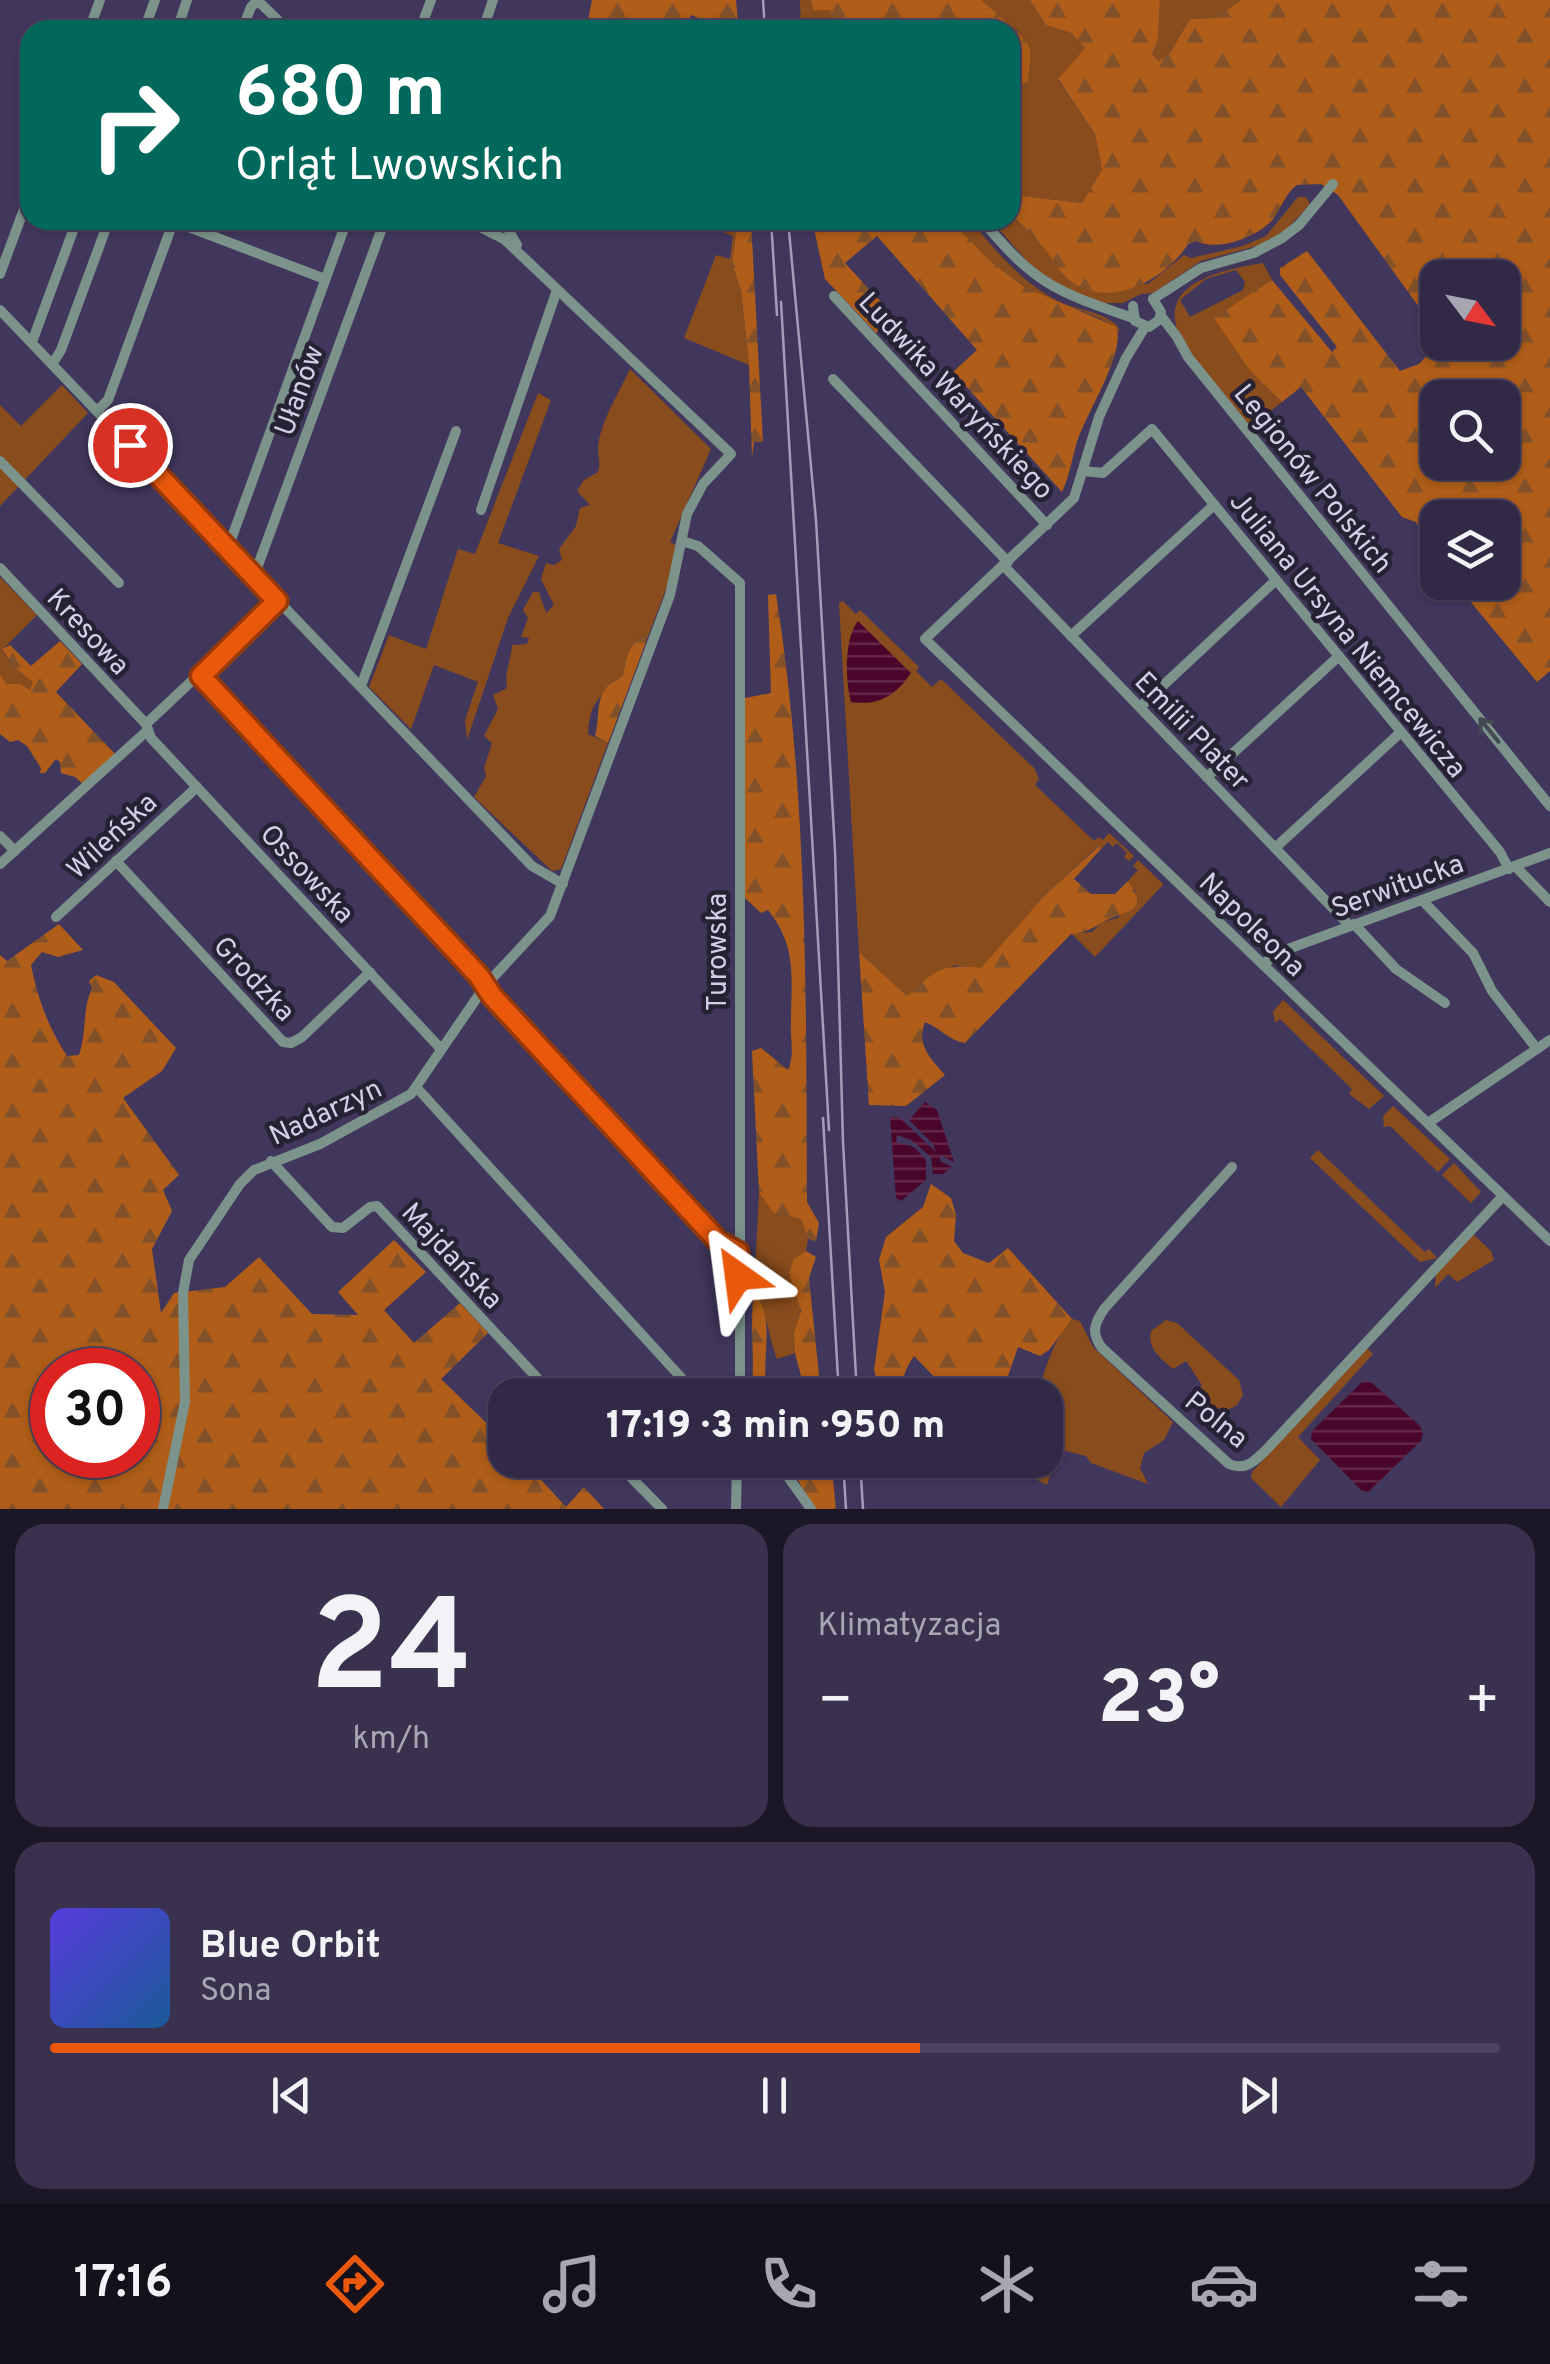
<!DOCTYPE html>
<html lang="pl">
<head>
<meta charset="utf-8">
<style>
	body { margin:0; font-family:Overpass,sans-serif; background:#39314d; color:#f1f3f6; height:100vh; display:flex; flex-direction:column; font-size:38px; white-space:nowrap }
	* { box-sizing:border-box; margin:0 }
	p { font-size:32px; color:#a8a6b3 }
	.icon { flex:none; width:55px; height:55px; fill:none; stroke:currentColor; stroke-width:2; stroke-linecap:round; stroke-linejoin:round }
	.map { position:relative; height:1509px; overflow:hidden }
	.sheet { display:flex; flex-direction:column; gap:15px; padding:15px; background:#1b1726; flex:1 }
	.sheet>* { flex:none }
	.top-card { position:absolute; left:20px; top:20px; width:1000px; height:210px; border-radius:30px; box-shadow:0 2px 8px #0004,0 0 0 2px #4c455f; background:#00695c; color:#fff; overflow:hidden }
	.needle { width:65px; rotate:122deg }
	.tools { position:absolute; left:1420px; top:260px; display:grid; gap:20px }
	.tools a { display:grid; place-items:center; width:100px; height:100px; border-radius:20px; background:#312946; box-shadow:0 2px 8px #0004,0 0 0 2px #4c455f; font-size:50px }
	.speed { position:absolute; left:30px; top:1348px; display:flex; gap:20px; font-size:50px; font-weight:700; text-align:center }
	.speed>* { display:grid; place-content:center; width:130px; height:130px; border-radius:50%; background:#312946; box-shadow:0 2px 8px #0004,0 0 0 2px #4c455f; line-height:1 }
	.speed .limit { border:15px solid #d22; background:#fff; color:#111 }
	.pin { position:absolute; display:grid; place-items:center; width:85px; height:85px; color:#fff; margin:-42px; border:5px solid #fff; border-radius:50%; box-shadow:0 2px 10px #0007 }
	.me { position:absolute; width:110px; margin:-55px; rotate:329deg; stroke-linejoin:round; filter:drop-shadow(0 0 8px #0008) }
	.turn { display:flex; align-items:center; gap:35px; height:210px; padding:0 50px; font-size:45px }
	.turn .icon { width:130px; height:130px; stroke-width:2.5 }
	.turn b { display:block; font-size:70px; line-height:85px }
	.big { font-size:75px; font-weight:800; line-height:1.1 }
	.sheet .tile { flex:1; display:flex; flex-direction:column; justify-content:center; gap:15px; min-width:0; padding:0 35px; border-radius:30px; background:#39314d }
	.sheet .dial { align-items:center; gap:0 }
	.dial b { font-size:130px; line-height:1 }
	.song { display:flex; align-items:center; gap:30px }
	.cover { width:120px; height:120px; border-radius:15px; background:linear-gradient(135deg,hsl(250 70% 55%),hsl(210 70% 35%)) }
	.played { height:10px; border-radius:5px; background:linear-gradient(90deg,#ea580c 60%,#4c455f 60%) }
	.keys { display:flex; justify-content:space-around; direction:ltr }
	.heat { display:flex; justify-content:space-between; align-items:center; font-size:55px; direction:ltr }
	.sheet .tiles { flex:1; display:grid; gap:15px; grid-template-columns:1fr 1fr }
	.tile:last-child { grid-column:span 2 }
	.trip { position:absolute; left:488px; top:1378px; width:575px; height:100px; border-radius:30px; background:#312946; box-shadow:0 2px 8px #0004,0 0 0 2px #4c455f; font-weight:800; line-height:100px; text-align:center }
	.dock { display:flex; height:160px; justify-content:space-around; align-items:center; background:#14101c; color:#a8a6b3 }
	.dock .icon { width:70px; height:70px }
	.dock .active { color:#ea580c }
	.dock b { font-size:45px; color:#f1f3f6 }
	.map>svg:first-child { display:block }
</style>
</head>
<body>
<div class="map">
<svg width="1550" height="1509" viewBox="0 0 1550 1509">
	<defs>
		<pattern id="forest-firs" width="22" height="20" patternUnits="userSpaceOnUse" patternTransform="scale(2.5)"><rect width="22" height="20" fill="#af5d18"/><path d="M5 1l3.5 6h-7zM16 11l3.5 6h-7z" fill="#82512a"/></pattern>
		<pattern id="water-rules" width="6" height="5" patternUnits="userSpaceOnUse" patternTransform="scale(2.5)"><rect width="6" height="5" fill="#4a052a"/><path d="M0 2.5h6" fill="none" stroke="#632849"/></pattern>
	</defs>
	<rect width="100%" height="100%" fill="#41375d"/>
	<g fill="#894c1c" fill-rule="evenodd">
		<path d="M800,0H811L813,10H830L834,18L828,30H819L808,19L815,30H801Z"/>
		<path d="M982,0H1030L1046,25L1071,33L1085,48L1058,80L1095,134L1102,171L1082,203L1022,196L1010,180V92L1028,81L1018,31L1000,20Z"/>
		<path d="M1160,0H1242V2L1215,18L1190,19L1170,53L1159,61L1152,54L1158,40Z"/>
		<path d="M1298,197H1306L1310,204L1287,229L1264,244L1201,261L1153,293L1141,294L1123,303H1104L1069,291L1032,267L991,220H1010V213L1043,246L1068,279L1148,284L1184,255L1191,258L1243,246L1266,236Z"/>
		<path d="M692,220H738L732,264L741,290L749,365L684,338L716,255L730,259L733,236Z"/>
		<path d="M950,220H970C996,251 1021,282 1058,301C1077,311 1112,312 1121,332C1107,316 1050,302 1024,288C995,271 973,244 950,220Z"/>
		<path d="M1263,263L1272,280L1264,287L1251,372L1282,402L1248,428C1189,355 1111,286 1263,263ZM1236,270L1245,282L1243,290L1190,317L1180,300L1206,279Z"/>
		<path d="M630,369L711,449L670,542L676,545L671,576L649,634C629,642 626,656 623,676C601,697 590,699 588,734L608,743L561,869L552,871L474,797L486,776L484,768L492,743L484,736L498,709L493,695L507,688C504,671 511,662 512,645L527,644L529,638L521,637L528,618L523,610L533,592H539L546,613L554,605L541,579L546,563L554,565L562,560L559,549L576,526L580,508L590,505L577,491L584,480L598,472C601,462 598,458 598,448C600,422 619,393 630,369Z"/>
		<path d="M62,385L88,413L0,506V405L21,426Z"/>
		<path d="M538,393L551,400L498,543L539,556L508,618L467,740L465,720L478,682L434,665L411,729L369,687L389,635L426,649L458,549L475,554Z"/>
		<path d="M0,577L37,615L2,650L14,667L34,682L30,690L6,685L0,674Z"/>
		<path d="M843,601L856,614L860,610L919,667L916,671L932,687L941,679L1034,768L1039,779L1035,785L1094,841L1099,837L1103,840L1109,833L1134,856L1129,861L1124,857L1127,853L1117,843L1113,847L1108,842L1101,849L1098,846L1045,895L981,969L955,965L907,996L859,952L839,603Z"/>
		<path d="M1138,860L1163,884L1162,886L1095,957L1071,933L1092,932L1102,922L1118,918L1136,892L1128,881L1138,870L1133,866Z"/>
		<path d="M1283,1000L1384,1096L1369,1109L1349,1094L1352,1089L1280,1019L1275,1023L1273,1012Z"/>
		<path d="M1393,1106L1450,1159L1438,1172L1390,1126L1384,1127L1383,1116Z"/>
		<path d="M1318,1150L1425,1252L1429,1249L1437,1258L1420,1262L1310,1158Z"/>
		<path d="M1454,1163L1481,1192L1471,1203L1442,1175Z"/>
		<path d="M759,1193L773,1213L801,1219L808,1239L806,1251C775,1272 802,1284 800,1311C800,1326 795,1338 795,1353L777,1359C769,1340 766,1306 754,1292Z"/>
		<path d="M1472,1233L1491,1251L1494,1260L1457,1282L1448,1274L1435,1288L1436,1274Z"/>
		<path d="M1072,1319L1080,1321L1093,1347L1173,1422L1164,1440L1144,1453L1140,1468L1148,1484L1091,1463L1086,1456L1058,1449L1047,1485L1028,1475L1026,1460H1045V1395H1035C1049,1366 1050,1344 1072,1319Z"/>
		<path d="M1166,1320L1177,1323L1239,1380L1243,1395L1237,1405L1226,1411L1214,1407L1196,1392L1202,1385L1186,1361L1173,1369C1161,1358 1147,1349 1151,1331Z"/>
		<path d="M1367,1348L1373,1354L1298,1437L1320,1460L1281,1507L1251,1478L1252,1472Z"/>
	</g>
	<g fill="url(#forest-firs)" fill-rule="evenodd">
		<path d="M592,0H736L738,23L733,30H728L691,15L685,30H586Z"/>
		<path d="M811,0H982C992,11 1027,37 1029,47C1032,56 1028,72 1028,81L1010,92V30H828L834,18L830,10H813Z"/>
		<path d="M1030,0H1160L1158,40L1152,54L1159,61L1170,53L1190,19L1215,18L1242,0H1550V671L1537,682L1455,583L1502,582V518H1438L1437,559L1416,522L1402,517L1301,387L1282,402L1251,372L1214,318L1272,280L1332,352L1337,347L1280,275V268L1307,251L1400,371L1419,364L1432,350V325L1338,195L1321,184L1297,185C1285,194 1282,207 1273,219C1258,237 1218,252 1196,241L1188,244C1167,279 1106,313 1067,278C1058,270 1051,256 1043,247C1033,235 1021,224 1010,213V180L1022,196L1082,203L1102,170L1095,134L1058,79L1085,48L1071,33L1046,25ZM1438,278H1502V342H1438ZM1438,398H1502V462H1438Z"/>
		<path d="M738,220H751L763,442H754L752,457L749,365L741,290L732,264Z"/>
		<path d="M812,220H950L990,261L1022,286L1117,327C1124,356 1088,410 1078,439C1072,457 1070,475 1062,492L953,372L977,350L877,236L845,263L893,315L876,333L825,279Z"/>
		<path d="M776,594C808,795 806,998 807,1202L819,1223L816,1241L808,1239L801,1219L773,1213L759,1193L752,1051L761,1048L788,1070C795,1053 790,1041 791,1023C791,978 798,948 768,910L761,913L745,898V698L771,693L768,595Z"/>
		<path d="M649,634L608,743L595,736C600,720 595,698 608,686C613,682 618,680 623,676C626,656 629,642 649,634Z"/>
		<path d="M60,641L82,664L56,692L115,754L83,784L75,777L61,773L60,762L56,759L45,773H40L41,768L27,746L18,740L10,742L0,734V674L6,684H20L30,690L33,682L14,667L2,649L10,645L31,666Z"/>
		<path d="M1099,846L1101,849L1074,879L1091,894H1115L1128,881C1153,914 1120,911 1101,923C1090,930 1086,932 1071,934L965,1043C950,1041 940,1028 925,1022C916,1045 930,1058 945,1075L906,1106L869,1105L859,952L907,996C936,970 941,963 981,968L1045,895Z"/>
		<path d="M59,924L83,950L58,957L42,952L31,965C37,997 49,1029 67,1056L79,1055C87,1032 82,1010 92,988L89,981L96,975L114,982L176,1048L162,1071L123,1098L179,1175L163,1190L172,1211L152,1249L161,1313L174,1293L225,1287L259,1257L312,1314L358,1315L338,1292L394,1240L426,1272L384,1310L414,1343L460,1303L488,1333L441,1379L505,1441V1460H523L566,1507L584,1487L604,1509H0V955L7,961ZM52,1370H138V1455H52Z"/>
		<path d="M931,1184L951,1198L956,1215L954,1241L963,1253L989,1263L1008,1248L1072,1319L1049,1350L1040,1356L1018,1347L1008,1376L1027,1395H1001L991,1383L973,1389L977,1395H952L914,1356C906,1368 899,1381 906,1395H891L889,1380L877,1381L874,1370L885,1292L879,1260L886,1237L923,1207Z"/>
		<path d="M806,1251L816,1257L809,1278L821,1395H806L795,1353L794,1333L801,1311L789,1273L794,1259Z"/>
		<path d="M754,1292C780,1322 755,1376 771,1395H751C756,1360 749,1327 754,1292Z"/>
		<path d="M787,1460H831L836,1509H814Z"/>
	</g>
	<g fill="url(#water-rules)">
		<path d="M858,621L911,673C895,696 879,706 851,702C845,680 844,638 858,621Z"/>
		<path d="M925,1102L937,1110L954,1162L940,1155V1161L952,1167L943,1174H933L931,1157L911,1140L897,1135L896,1142L914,1147L926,1160V1180L901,1201L896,1198L890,1117H899L936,1152L932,1143L909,1120Z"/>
		<path d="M1363,1381L1371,1382L1420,1426L1423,1433L1421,1441L1368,1492L1361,1490L1311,1439L1312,1431Z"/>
	</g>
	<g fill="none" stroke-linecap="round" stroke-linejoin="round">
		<g stroke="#7b938b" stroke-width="10">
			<path d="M257,0L288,30"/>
			<path d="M89,30L100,0"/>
			<path d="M144,30L155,0"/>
			<path d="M177,30L187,0"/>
			<path d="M242,30L251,7L257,1"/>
			<path d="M420,30L431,0"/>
			<path d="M483,30L493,0"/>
			<path d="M982,220C1036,285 1055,291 1133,318"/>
			<path d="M173,221L325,279"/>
			<path d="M505,224L517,245"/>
			<path d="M0,274L30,193"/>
			<path d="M834,296L1047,525"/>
			<path d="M1153,299L1201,268L1254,253L1282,238L1299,225L1333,184"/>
			<path d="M1133,306L1135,321L1149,327L1159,320L1161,312L1153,299"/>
			<path d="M0,310L532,866L563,884"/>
			<path d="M1161,316L1177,337L1188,357L1550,806"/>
			<path d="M1145,327L1126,358L1099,417L1074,498L925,639L1550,1241"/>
			<path d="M32,342L77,220"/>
			<path d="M53,363L61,350L109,220"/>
			<path d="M833,379L1008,562"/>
			<path d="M98,410L108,400L174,220"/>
			<path d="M0,461L119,583"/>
			<path d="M1083,471L1103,473L1152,429L1500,852L1509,869"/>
			<path d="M481,510L557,290"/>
			<path d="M682,541L698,546L740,583V1395"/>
			<path d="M228,548L347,220"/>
			<path d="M1003,565L1350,926"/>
			<path d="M0,568L146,724L151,738L441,1049"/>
			<path d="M251,573L257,568L385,220"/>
			<path d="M1071,636L1214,505"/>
			<path d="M201,676L718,1241L738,1252"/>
			<path d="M361,686L456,431"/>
			<path d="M1140,707L1276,580"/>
			<path d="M146,724L277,601"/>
			<path d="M1207,777L1339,656"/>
			<path d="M0,836L15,851"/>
			<path d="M1275,848L1401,732"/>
			<path d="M116,861L283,1042L291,1043L302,1037L370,972"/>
			<path d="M0,864L148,730"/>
			<path d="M1515,866L1550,902"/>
			<path d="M1422,900L1473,953L1492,991L1537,1049"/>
			<path d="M56,917L197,787"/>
			<path d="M1354,924L1396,969L1445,1003"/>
			<path d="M1262,964L1288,949L1550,853"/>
			<path d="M417,1088L697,1395"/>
			<path d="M1428,1123L1550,1040"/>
			<path d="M271,1161L332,1227L343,1228L370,1207L377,1206L553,1395"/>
			<path d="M1232,1167L1104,1309C1094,1324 1091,1333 1102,1348L1229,1464C1246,1471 1255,1461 1267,1449L1503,1196"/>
			<path d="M614,1460L662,1509"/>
			<path d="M776,1460L811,1509"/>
			<path d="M163,1509L185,1402L183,1293L189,1260L240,1184L254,1170L320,1144L411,1094L485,986L550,916L670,595L687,514L703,484L731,454L504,239L482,228L478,220"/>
			<path d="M736,1509L737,1460"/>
		</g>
		<g stroke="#a49eba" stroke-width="2.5">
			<path d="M763,0L765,30"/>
			<path d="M771,220L777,315"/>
			<path d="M788,220L816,520L835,851L843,1142L857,1395"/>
			<path d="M781,302L829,1130"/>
			<path d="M823,1118L839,1395"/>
			<path d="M843,1460L846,1509"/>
			<path d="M860,1460L863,1509"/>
		</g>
	</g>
	<defs><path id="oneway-shaft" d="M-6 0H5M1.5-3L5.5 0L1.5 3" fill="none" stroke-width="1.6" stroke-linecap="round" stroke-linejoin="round" transform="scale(2.5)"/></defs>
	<use stroke="#444a52" href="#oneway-shaft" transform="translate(1489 730) rotate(-129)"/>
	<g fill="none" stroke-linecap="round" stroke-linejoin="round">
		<defs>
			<path id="route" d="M130,445L277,601L201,676L479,976L492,996L718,1241L738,1252V1276"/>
		</defs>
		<use href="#route" stroke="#983908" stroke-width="25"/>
		<use href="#route" stroke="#ea580c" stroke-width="18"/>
	</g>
	<g text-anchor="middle" stroke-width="9" stroke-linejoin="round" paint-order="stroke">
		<g font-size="28" fill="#d3cfe7" stroke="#262234">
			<text transform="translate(298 390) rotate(-70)" y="10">Ułanów</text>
			<text transform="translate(957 395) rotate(47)" y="10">Ludwika Waryńskiego</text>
			<text transform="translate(1314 478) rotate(51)" y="10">Legionów Polskich</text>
			<text transform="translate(89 631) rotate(47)" y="10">Kresowa</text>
			<text transform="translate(1349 634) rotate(51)" y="10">Juliana Ursyna Niemcewicza</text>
			<text transform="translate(1193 730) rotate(46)" y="10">Emilii Plater</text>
			<text transform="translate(111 835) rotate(-43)" y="10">Wileńska</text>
			<text transform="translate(308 873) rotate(47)" y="10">Ossowska</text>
			<text transform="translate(1397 885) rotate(-20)" y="10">Serwitucka</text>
			<text transform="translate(1253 924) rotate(44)" y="10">Napoleona</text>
			<text transform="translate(716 952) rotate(-90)" y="10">Turowska</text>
			<text transform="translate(255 978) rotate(47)" y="10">Grodzka</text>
			<text transform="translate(325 1111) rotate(-25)" y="10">Nadarzyn</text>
			<text transform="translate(453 1255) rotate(47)" y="10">Majdańska</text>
			<text transform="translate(1217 1419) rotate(39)" y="10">Polna</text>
		</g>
	</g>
</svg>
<div class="tools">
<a><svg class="needle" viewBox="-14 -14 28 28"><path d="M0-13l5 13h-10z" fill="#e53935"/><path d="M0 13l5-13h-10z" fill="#a8a6b3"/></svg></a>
<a><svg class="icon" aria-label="search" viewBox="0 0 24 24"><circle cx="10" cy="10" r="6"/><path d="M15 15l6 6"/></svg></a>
<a><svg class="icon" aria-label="layers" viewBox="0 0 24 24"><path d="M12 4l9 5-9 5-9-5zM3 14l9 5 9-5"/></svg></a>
</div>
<div class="speed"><div class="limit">30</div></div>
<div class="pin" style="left:130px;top:445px;background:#d93025"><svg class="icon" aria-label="arrive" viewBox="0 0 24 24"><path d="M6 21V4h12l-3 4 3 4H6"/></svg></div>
<svg class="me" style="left:738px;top:1276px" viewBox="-20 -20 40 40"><path d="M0-17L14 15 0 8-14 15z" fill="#ea580c" stroke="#fff" stroke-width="4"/></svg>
<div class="trip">17:19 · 3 min · 950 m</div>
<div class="top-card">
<div class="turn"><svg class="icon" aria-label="right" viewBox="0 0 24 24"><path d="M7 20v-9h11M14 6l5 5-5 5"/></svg><div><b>680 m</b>Orląt Lwowskich</div></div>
</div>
</div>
<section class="sheet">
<div class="tiles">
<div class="tile dial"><b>24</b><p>km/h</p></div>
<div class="tile"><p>Klimatyzacja</p>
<div class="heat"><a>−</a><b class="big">23°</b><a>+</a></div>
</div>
<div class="tile">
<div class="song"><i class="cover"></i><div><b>Blue Orbit</b><p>Sona</p></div></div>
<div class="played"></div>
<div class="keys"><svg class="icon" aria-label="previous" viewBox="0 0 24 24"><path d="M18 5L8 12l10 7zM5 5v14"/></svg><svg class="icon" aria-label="pause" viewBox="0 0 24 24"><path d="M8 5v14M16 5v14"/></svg><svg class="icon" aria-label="next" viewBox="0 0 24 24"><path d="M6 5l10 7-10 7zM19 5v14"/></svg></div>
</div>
</div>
</section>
<nav class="dock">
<b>17:16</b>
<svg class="icon active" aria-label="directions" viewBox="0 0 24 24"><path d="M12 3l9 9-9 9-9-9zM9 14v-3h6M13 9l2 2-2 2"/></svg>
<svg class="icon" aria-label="music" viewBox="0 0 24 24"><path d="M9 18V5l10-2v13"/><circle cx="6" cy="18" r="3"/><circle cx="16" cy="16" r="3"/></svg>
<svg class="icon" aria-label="phone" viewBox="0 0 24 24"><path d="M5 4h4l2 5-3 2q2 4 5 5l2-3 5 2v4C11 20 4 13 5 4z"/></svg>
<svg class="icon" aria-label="climate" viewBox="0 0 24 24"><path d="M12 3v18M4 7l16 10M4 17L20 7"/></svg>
<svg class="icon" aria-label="car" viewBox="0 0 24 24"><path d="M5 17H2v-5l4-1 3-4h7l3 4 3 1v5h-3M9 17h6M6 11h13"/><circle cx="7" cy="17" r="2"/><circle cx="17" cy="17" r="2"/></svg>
<svg class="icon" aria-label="filters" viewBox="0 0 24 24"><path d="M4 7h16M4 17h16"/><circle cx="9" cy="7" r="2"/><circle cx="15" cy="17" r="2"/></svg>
</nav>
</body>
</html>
